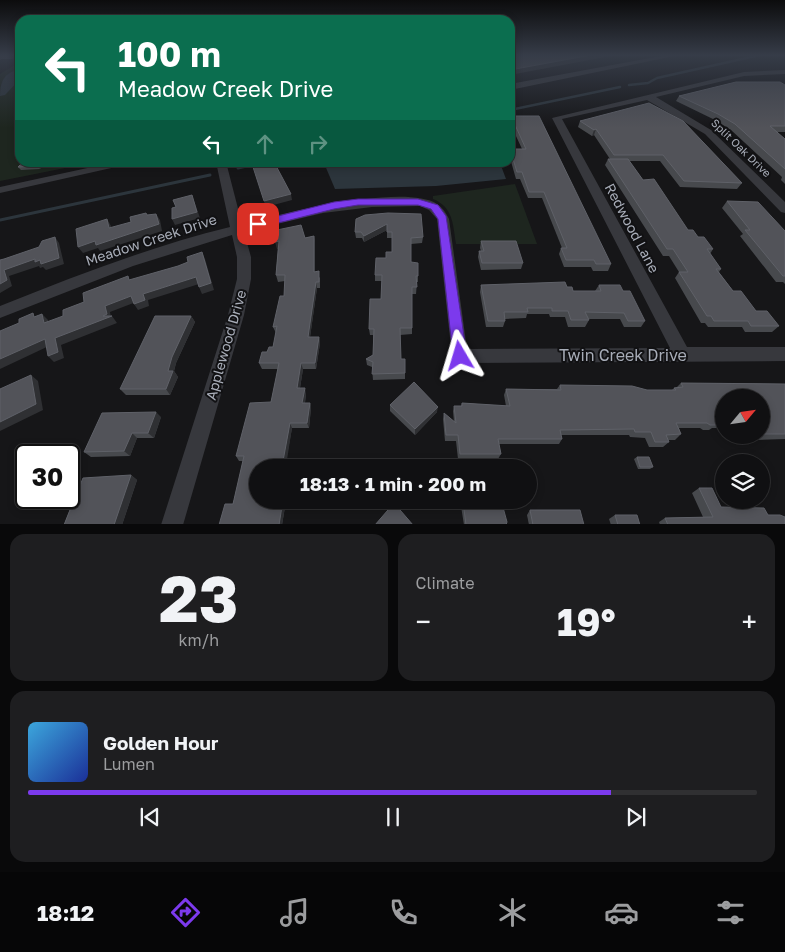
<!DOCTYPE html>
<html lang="en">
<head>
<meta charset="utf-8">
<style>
	body { margin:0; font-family:"Golos Text",sans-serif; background:#1e1e20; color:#f1f3f6; height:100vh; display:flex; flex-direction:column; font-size:19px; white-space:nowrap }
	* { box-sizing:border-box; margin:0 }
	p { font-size:16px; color:#9c9d9f }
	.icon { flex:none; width:28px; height:28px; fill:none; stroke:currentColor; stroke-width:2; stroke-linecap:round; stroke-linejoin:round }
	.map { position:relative; height:524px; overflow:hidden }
	.drawer { display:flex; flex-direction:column; gap:10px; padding:10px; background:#09090a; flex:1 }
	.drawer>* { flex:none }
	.hud { position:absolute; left:15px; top:15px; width:500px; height:152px; border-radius:15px; box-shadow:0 2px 8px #0003,0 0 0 1px #303032; background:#0b6e4f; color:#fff; overflow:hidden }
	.needle { width:32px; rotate:61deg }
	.buttons { position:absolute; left:715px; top:389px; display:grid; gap:10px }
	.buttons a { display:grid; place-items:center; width:55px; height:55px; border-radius:50%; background:#101012; box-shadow:0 2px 8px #0003,0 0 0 1px #303032; font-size:25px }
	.speed { position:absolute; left:15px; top:444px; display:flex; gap:10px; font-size:25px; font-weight:700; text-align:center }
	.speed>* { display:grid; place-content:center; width:65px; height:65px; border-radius:50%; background:#101012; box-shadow:0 2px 8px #0003,0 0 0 1px #303032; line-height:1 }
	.speed .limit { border:2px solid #111; border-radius:8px; background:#fff; color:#111 }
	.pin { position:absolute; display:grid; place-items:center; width:42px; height:42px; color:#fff; margin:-21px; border-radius:10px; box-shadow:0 2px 8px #0006 }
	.me { position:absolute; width:55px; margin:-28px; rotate:353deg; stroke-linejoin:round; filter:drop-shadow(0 0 4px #0008) }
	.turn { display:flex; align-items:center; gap:18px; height:105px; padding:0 20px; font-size:22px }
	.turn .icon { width:65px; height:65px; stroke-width:2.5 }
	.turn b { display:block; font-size:35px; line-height:42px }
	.lanes { display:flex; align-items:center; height:48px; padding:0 20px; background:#0003; justify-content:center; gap:25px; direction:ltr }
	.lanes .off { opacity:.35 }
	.big { font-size:38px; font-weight:700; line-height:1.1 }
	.drawer .tile { flex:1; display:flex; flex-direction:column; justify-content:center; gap:8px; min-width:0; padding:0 18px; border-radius:15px; background:#1e1e20 }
	.drawer .dial { align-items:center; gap:0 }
	.dial b { font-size:65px; line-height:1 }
	.song { display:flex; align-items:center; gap:15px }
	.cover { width:60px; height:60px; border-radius:8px; background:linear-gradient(135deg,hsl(200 70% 55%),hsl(230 70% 35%)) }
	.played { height:5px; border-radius:2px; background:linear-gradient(90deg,#7c3aed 80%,#303032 80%) }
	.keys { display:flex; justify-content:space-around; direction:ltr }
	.heat { display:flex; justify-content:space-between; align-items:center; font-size:28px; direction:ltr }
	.drawer .tiles { flex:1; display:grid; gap:10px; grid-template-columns:1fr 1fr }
	.tile:last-child { grid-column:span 2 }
	.trip { position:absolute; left:249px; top:459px; width:288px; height:50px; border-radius:25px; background:#101012; box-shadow:0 2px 8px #0003,0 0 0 1px #303032; font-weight:700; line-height:50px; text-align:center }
	.tabs { display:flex; height:80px; justify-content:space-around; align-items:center; background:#060607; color:#9c9d9f }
	.tabs .icon { width:35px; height:35px }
	.tabs .current { color:#7c3aed }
	.tabs b { font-size:22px; color:#f1f3f6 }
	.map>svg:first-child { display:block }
</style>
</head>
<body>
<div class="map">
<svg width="785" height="525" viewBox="0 0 785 525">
	<rect width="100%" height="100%" fill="#161618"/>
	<g fill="#1e261f">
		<path d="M20,62V162L90,163L0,181V74Z"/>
		<path d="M515,184L537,244H456C453,224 453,207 433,199V196Z"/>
	</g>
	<path fill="#2c353c" d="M324,163H500L506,179L436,186L335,189Z"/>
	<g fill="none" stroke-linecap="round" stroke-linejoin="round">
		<g stroke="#2c353c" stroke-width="2.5">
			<path d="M768,55H770"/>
			<path d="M629,85L648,83L657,78L760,55"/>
			<path d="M510,110L620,87"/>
		</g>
		<g stroke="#2c353c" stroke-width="3">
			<path d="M238,168L265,162"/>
			<path d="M0,220L210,175"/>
		</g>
		<path fill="#2c353c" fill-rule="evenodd" d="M20,69V79L5,95L0,96C0,81 4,73 20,69Z"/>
		<g fill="#37383d" fill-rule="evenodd">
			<path d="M666,55H679L510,90V84Z"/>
			<path d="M785,70V74L744,76L656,97L711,130L785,202V213L781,212L705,134L647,100L562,119L687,347H785V361L460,363L454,361L452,356L437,219L429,210L420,206L372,207L323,213L244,232L251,257V279L244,315L183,525H161L228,315L237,279V257L232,235L133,266L0,318V306C75,276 152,246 230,227L216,162H226L242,224C281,214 404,183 437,204C443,208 446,213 449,219L467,349L670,348L552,118L744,72Z"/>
			<path d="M115,162H138L0,193V187Z"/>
		</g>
	</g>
	<g fill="#47494d">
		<path d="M0,55H19L12,59H1L0,60Z"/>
		<path d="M785,85V132H776L785,139V184L781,180L782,177L731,130L715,120L676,101L679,96Z"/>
		<path d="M511,116L611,264L608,271H593L591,267H564L559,254L561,248H562L542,198H528L520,179H516L510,158V149H522L510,123Z"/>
		<path d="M580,121L742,183L737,189L680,187L660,161H629L643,180L688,230L713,249L710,254L721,269L719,272L733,291L756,311L779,326L772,332H745L742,327H708L705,323H701L675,278L679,272L669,256H663L605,165L608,159H610L594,135L592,136L578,127Z"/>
		<path d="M46,162L40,169L21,170L18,167Z"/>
		<path d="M727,201L785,231V284L783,282H776L740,236L743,234L722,208Z"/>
		<path d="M356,219L423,237L422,243L411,244V262L418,276V282H417L416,294H412V334L400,335L401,359L405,373V379L373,380L372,367L367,365L366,359L373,355V335H370L369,329L381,299L382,281H375V275L392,252V238H387V230L364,242L362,238H356L355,232Z"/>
		<path d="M314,236L315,242V272L320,278V288H317L310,337H319L320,343L316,369H303L300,388L306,394L305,403H310L311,408L309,428H292L286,461L292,466L282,525H219L233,504L243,461H239L236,456L271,402L278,369H262L259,363L267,352L273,347L276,333L273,327L284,296L285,281L278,282L276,275L278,248L277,249L305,238Z"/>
		<path d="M481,241L523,263L521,269L481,270L478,257L479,251H481L480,248Z"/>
		<path d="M481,285L567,287L573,291H595L599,285L623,291L645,321L641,327H624L620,319H588L589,320L585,327H568L565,317H550L549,314H527L526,318L505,319V321L503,327H486L480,292Z"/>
		<path d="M191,316L195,322L176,363L174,371L178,377L170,395H126L120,389Z"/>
		<path d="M681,383L785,384V439L755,440L748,438L746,435H761V398H724V428H712L709,430H703L700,428H679L681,434L675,440H668L669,442L663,447H649L645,438L630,437L629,435H561L562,439L559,444H499L501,454L498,459H458L456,441H445L443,419L444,413L454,422L453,411L454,406H461L462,403L506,406L504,395L506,389H557L560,385L647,390H672L674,388L677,387Z"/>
		<path d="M390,405L437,412L415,435L390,411Z"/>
		<path d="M161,417L154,438H137L130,456L91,457L84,452Z"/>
		<path d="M637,457L653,467L650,469H638L634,459Z"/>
		<path d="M131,475L137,480L122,525H64L70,509H55L47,505L77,493Z"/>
		<path d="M699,488L721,507L768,515L785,525H660L659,522L665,518L703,517L692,493Z"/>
		<path d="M478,500H501L506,525H464L461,506L463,501H478Z"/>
		<path d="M530,510L584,525H529L527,515Z"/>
		<path d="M615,515L640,525H611L609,519Z"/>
	</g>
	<g fill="#2f3033">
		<path d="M9,55H19L12,59Z"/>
		<path d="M591,55H616L510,75V70Z"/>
		<path d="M596,129L594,135L592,136L594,130Z"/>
		<path d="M42,162H46L40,169L38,166Z"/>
		<path d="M291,194L292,200L266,207L264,201Z"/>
		<path d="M192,195L200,218L175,225L172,219Z"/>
		<path d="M156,214L160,220L162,231L100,251L98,248L83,253L78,247Z"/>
		<path d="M107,219L111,226L113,235L109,228Z"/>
		<path d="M387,224V230L364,242V236Z"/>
		<path d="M314,236L315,242V278L314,272Z"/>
		<path d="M55,237L59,243L64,264L46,270L43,267L40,268L39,266L9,276L12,286L0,293V284L4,270Z"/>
		<path d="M279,241L280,248L277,249L275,242Z"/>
		<path d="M202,252L205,259L214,290L202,294L199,287Z"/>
		<path d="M196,277L199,284L148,300L149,306L138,310L134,304L143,294Z"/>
		<path d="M316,282L317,288L309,344L308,337Z"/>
		<path d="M131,296L136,302L110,312L111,317L112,316L117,323L61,345L64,358L54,362L48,356L55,338L105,306Z"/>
		<path d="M42,314L48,320L50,330L44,323Z"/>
		<path d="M191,316L195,322L176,363L174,371L178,377L170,395L166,389L168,371L172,357Z"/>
		<path d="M319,337L320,343L316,369L315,363Z"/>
		<path d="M45,339L51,345L0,369V359Z"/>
		<path d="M301,363L303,369L299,394L297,388Z"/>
		<path d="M31,375L38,381L43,410L0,431V422Z"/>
		<path d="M305,388L306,394L304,408L302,403Z"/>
		<path d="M310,403L311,408L309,428L307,423Z"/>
		<path d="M438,407L437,412L415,435V429Z"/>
		<path d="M156,412L161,417L154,438L148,433Z"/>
		<path d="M290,423L292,428L286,466L283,461Z"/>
		<path d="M132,433L137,438L130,456L124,451Z"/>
		<path d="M290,461L292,466V468H288Z"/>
		<path d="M131,475L137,480L122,525H114Z"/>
		<path d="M283,500H286L282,525H279Z"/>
	</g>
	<g fill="#525359" stroke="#5f6168">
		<path d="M510,55H591L510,70Z"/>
		<path d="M736,82H780L785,85V126H770L785,139V169L735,124L718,114L679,96Z"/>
		<path d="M649,103L683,121L742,183L684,181L663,155H614L596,129L594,130L580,121Z"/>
		<path d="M511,116H539L611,264H596L594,260H566L561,248H567L544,192H529L522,172H517L510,149H526Z"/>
		<path d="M608,159H628L643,180L654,179L688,230H693L698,237H704L713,249H707L721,269H716L733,291H741L756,311H767L779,326H751L748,321H714L711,316H707L679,272H688L673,249H667Z"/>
		<path d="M23,162H42L38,166L18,167Z"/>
		<path d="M274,162L291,194L264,201L253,167Z"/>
		<path d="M192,195L197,212L172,219V208L176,207L173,200Z"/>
		<path d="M727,201L758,202L785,231V276H783L745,230H750Z"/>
		<path d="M146,213L147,215L156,214L159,224L96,245L95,241L78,247L76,229L107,219L109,228L131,222L130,217Z"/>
		<path d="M388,213L421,214L423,237L411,238V262L418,263V276H416L417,287H412V328H400L401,359H405V373L372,374L373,362L366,359L373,355L374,329H369L370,299H381L382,275H375L376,258H386V252H392V232H387V224L364,236L361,232H355L356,219L365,215Z"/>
		<path d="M301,225L305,238L314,236V272L319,271V282H316L308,337H319L315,363H301L297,388H305L302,403H310L307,423H290L283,461H290L288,468H258V500H283L279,525H219L225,504H233L244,456H236L250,403L271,402L279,363H259L262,352H267L269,347H273L277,326L273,327L280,296H284L285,275H276L279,241L275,242L272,231Z"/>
		<path d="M55,237L59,258L41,264L40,260L35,262V259L4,270L7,280L0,284V260L4,259L39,247L42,241Z"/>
		<path d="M481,241H516L523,263H482L479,251H484Z"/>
		<path d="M202,252L211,283L199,287L196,277L143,294L145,300L134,304L131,296L105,306L107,314L103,316H112L55,338L58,352L48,356L45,339L0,359V331L19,323V319L33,313L34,317L42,314L44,323L63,316V310L84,302L83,293L128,276L129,280L178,266L188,262L187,257Z"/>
		<path d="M565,282L567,287H572L573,291H601L599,285H620L623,291H630L645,321H628L624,313L585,312L589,320H571L568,311H552V308H527L528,312H504L505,321H488L481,285Z"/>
		<path d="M155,316H191L172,357L168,371H173L166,389H120Z"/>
		<path d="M31,375L36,404L0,422V389Z"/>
		<path d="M414,382L438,407L415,429L390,405Z"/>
		<path d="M681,383L785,384V434H761V398H724V422H717L716,425H710L707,423H676L681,434L666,435L669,442H655L651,432H635L634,429L560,430L562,439H498L501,454H460L458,435H446L444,413L456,423L454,406H462V403L510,406L506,389L561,390L560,385L632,386L647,390H676L674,388L683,387Z"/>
		<path d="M156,412L148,433H132L124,451L84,452L102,413Z"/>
		<path d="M637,457H649L653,467H640Z"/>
		<path d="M131,475L114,525H64L72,505H47L50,498H69V493H77L83,478Z"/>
		<path d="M699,488H712L721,507L764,508L768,515H780L785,517V525H668L665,518L713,517Z"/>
		<path d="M480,500H501L507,522L506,525H466L463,501H481Z"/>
		<path d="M394,503L413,525H375Z"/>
		<path d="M530,510H580L584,525H533Z"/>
		<path d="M615,515H637L640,525H618Z"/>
	</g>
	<linearGradient id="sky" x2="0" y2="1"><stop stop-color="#0c0c0d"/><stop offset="0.43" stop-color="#363c48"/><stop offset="1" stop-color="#363c48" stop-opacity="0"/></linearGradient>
	<rect width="785" height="128" fill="url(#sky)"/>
	<path fill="#7c3aed" stroke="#51269a" d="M358,199H418L438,205L446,216L467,356L465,360H455L453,356L438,219L431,209L418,205H358L334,209L258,228L253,224L258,221L334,202Z"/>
	<g text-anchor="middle" stroke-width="4" stroke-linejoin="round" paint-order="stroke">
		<g font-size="11" fill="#a8adb8" stroke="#111113">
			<text transform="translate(741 148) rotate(44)" y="4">Split Oak Drive</text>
		</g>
		<g font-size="14" fill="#a8adb8" stroke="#111113">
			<text transform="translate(632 228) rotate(62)" y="5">Redwood Lane</text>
			<text transform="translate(151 240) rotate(-18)" y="5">Meadow Creek Drive</text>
			<text transform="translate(226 345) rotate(-74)" y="5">Applewood Drive</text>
		</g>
		<g font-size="16" fill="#a8adb8" stroke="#111113">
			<text x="623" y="361">Twin Creek Drive</text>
		</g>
	</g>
</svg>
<div class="buttons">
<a><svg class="needle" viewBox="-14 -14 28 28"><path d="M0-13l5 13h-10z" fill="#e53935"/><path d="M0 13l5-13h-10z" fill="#9c9d9f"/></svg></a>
<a><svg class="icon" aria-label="layers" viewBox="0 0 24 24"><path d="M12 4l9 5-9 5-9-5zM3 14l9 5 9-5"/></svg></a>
</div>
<div class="speed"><div class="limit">30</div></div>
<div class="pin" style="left:258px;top:224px;background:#d93025"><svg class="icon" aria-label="arrive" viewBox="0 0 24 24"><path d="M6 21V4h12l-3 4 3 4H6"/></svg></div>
<svg class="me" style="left:460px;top:356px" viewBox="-20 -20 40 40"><path d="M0-17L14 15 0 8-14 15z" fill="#7c3aed" stroke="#fff" stroke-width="4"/></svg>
<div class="trip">18:13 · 1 min · 200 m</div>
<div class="hud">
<div class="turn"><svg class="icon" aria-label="left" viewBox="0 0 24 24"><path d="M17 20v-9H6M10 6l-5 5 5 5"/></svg><div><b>100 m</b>Meadow Creek Drive</div></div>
<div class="lanes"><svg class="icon" aria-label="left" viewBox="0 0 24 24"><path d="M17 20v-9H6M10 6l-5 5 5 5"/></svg><svg class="icon off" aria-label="ahead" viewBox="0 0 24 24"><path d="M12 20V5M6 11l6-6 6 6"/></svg><svg class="icon off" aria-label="right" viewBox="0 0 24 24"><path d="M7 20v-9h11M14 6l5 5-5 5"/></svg></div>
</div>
</div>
<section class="drawer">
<div class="tiles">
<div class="tile dial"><b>23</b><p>km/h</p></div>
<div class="tile"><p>Climate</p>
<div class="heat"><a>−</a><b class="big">19°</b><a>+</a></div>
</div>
<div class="tile">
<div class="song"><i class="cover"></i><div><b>Golden Hour</b><p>Lumen</p></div></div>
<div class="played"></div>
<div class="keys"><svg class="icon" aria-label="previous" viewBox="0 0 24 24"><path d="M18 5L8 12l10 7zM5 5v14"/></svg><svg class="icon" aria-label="pause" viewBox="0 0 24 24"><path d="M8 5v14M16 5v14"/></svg><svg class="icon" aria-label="next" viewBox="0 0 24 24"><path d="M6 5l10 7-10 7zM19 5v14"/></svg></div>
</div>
</div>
</section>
<nav class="tabs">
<b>18:12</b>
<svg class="icon current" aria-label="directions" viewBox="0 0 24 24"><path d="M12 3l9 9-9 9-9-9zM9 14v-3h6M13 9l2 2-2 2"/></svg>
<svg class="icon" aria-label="music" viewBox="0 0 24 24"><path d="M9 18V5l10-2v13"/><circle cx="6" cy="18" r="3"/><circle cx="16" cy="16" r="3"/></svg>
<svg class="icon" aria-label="phone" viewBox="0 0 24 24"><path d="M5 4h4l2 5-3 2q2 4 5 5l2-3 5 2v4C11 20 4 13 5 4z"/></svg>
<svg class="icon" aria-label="climate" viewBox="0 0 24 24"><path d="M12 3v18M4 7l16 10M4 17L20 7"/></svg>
<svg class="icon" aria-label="car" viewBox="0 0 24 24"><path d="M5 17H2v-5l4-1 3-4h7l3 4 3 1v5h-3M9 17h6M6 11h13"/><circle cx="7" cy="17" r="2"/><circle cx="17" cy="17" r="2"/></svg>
<svg class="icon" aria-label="filters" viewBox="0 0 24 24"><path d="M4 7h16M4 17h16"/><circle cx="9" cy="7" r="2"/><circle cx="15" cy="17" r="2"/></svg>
</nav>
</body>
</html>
